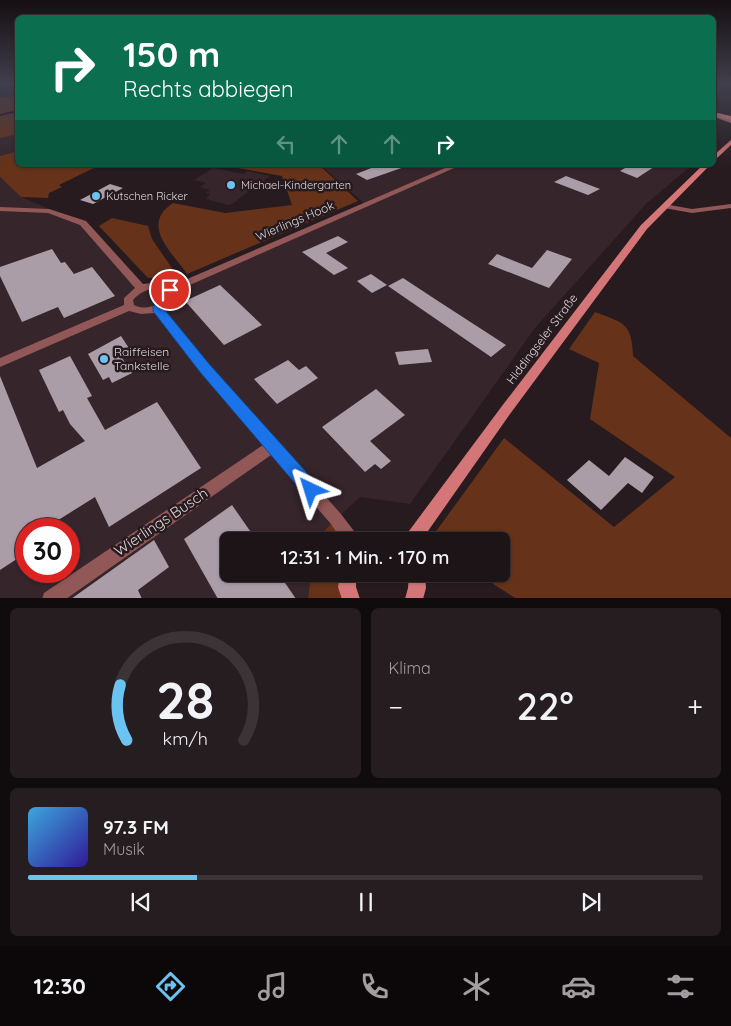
<!DOCTYPE html>
<html lang="de">
<head>
<meta charset="utf-8">
<style>
	body { margin:0; font-family:Quicksand,sans-serif; background:#251d20; color:#f1f3f6; height:100vh; display:flex; flex-direction:column; font-size:19px; white-space:nowrap }
	* { box-sizing:border-box; margin:0 }
	p { font-size:16px; color:#a09ea1 }
	.icon { flex:none; width:28px; height:28px; fill:none; stroke:currentColor; stroke-width:2; stroke-linecap:round; stroke-linejoin:round }
	.map { position:relative; height:598px; overflow:hidden }
	.panel { display:flex; flex-direction:column; gap:10px; padding:10px; background:#100b0d; flex:1 }
	.panel>* { flex:none }
	.banner { position:absolute; left:15px; top:15px; width:701px; height:152px; border-radius:8px; box-shadow:0 1px 4px #0004,0 0 0 1px #3b3336; background:#0b6e4f; color:#fff; overflow:hidden }
	.speed { position:absolute; left:15px; top:518px; display:flex; gap:10px; font-size:25px; font-weight:700; text-align:center }
	.speed>* { display:grid; place-content:center; width:65px; height:65px; border-radius:50%; background:#1d1417; box-shadow:0 1px 4px #0004,0 0 0 1px #3b3336; line-height:1 }
	.speed .limit { border:8px solid #d22; background:#fff; color:#111 }
	.pin { position:absolute; display:grid; place-items:center; width:42px; height:42px; color:#fff; margin:-21px; border:2px solid #fff; border-radius:50%; box-shadow:0 1px 5px #0007 }
	.me { position:absolute; width:55px; margin:-28px; rotate:319deg; stroke-linejoin:round; filter:drop-shadow(0 0 4px #0008) }
	.turn { display:flex; align-items:center; gap:18px; height:105px; padding:0 25px; font-size:22px }
	.turn .icon { width:65px; height:65px; stroke-width:2.5 }
	.turn b { display:block; font-size:35px; line-height:42px }
	.lanes { display:flex; align-items:center; height:48px; padding:0 25px; background:#0003; justify-content:center; gap:25px; direction:ltr }
	.lanes .off { opacity:.35 }
	.big { font-size:38px; font-weight:600; line-height:1.1 }
	.panel .widget { flex:1; display:flex; flex-direction:column; justify-content:center; gap:8px; min-width:0; padding:0 18px; border-radius:8px; background:#251d20 }
	.panel .dial { align-items:center; gap:0 }
	.dial svg { height:130px; overflow:visible; fill:none; stroke:#3b3336; stroke-width:7; stroke-linecap:round; text-anchor:middle }
	.dial text { fill:#f1f3f6; stroke:none }
	.song { display:flex; align-items:center; gap:15px }
	.cover { width:60px; height:60px; border-radius:8px; background:linear-gradient(135deg,hsl(200 70% 55%),hsl(250 70% 35%)) }
	.played { height:5px; border-radius:2px; background:linear-gradient(90deg,#6ac3f1 25%,#3b3336 25%) }
	.keys { display:flex; justify-content:space-around; direction:ltr }
	.heat { display:flex; justify-content:space-between; align-items:center; font-size:28px; direction:ltr }
	.panel .tiles { flex:1; display:grid; gap:10px; grid-template-columns:1fr 1fr }
	.widget:last-child { grid-column:span 2 }
	.trip { position:absolute; left:220px; top:532px; width:290px; height:50px; border-radius:8px; background:#1d1417; box-shadow:0 1px 4px #0004,0 0 0 1px #3b3336; font-weight:600; line-height:50px; text-align:center }
	.tab-bar { display:flex; height:80px; justify-content:space-around; align-items:center; background:#0c0809; color:#a09ea1 }
	.tab-bar .icon { width:35px; height:35px }
	.tab-bar .active { color:#6ac3f1 }
	.tab-bar b { font-size:22px; color:#f1f3f6 }
	.map>svg:first-child { display:block }
</style>
</head>
<body>
<div class="map">
<svg width="731" height="599" viewBox="0 0 731 599">
	<rect width="100%" height="100%" fill="#271b1f"/>
	<g fill="#36252b" fill-rule="evenodd">
		<path d="M14,135L17,138V151L0,156V138Z"/>
		<path d="M320,165H692L646,204L535,328L410,504L360,497L313,541H229V574H311L308,599L0,598V177L21,197L83,223L141,288L153,285L170,290L366,205ZM26,529H69V571H26Z"/>
		<path d="M213,168L244,174L247,171L270,176L232,204L228,205L206,199L210,194L205,193L210,190L200,187L206,183L194,180Z"/>
	</g>
	<g fill="#663219">
		<path d="M17,96V138L14,135L0,138V98Z"/>
		<path d="M17,151L18,165H100L59,185L62,187L49,193L48,198L21,197L0,177V156Z"/>
		<path d="M221,165H319L358,201L187,274C171,251 140,225 173,203L225,213L292,205L282,176Z"/>
		<path d="M112,218L148,226L152,239L178,277L148,278L99,226Z"/>
		<path d="M595,312C624,323 632,323 633,356L731,438V598H515L478,574H501V541H429L504,438L614,527L675,477L590,419L599,363L569,349Z"/>
		<path d="M336,519L351,541H313H314Z"/>
		<path d="M311,574H348L351,598L308,599Z"/>
	</g>
	<g fill="none" stroke-linecap="round" stroke-linejoin="round">
		<path stroke="#170029" stroke-width="2" d="M0,115L18,111"/>
	</g>
	<g fill="#aa9da8">
		<path d="M379,165H410L367,180L356,174Z"/>
		<path d="M630,165H657L637,178L620,171Z"/>
		<path d="M566,176L600,189L588,195L554,182Z"/>
		<path d="M110,184L123,188L93,204L80,200Z"/>
		<path d="M338,236L348,242L326,253L348,268L334,275L302,252Z"/>
		<path d="M52,249L61,263L65,262L74,274L92,267L115,296L64,318L58,307L22,322L0,276V267Z"/>
		<path d="M547,250L572,259L549,288L488,264L497,254L532,268Z"/>
		<path d="M371,274L387,285L372,293L357,281Z"/>
		<path d="M403,278L438,301L506,345L491,357L388,286Z"/>
		<path d="M220,285L262,325L224,345L185,301Z"/>
		<path d="M121,336L132,353L122,358L132,373L112,383L109,377L103,380L88,354Z"/>
		<path d="M428,349L432,362L399,365L395,352Z"/>
		<path d="M70,356L92,396L87,398L105,430L157,402L201,468L109,527L95,497L44,529H26V553L0,570V376L37,468L85,441L70,424L63,410L59,412L39,370Z"/>
		<path d="M288,360L299,370L306,366L318,378L277,404L254,379Z"/>
		<path d="M376,389L405,415L370,441L391,461L381,469L375,464L365,472L322,427Z"/>
		<path d="M625,457L654,477L642,493L628,483L601,510L567,480L589,460L609,476Z"/>
		<path d="M232,505L257,541H229V574H279L296,599H218L184,539Z"/>
		<path d="M154,540L169,567L138,590L142,599H71Z"/>
	</g>
	<g fill="none" stroke-linecap="round" stroke-linejoin="round">
		<g fill="#925757" fill-rule="evenodd">
			<path d="M452,165H461L174,292L176,294L172,302L163,310L209,366L341,514L357,535L359,541H342L331,524L271,455L66,599H42L44,593L263,445L201,372L155,313L141,314L129,311L0,367V358L124,305V298L135,288L80,225L48,213L0,211V207L49,209L86,221L143,284L159,282L171,286ZM158,288L164,290L166,294C160,306 146,311 134,305L133,300C140,292 147,289 158,288Z"/>
			<path d="M664,204L692,209L731,204V208L692,213L664,208Z"/>
		</g>
		<g fill="#d47677" fill-rule="evenodd">
			<path d="M714,113L731,119V123L714,117Z"/>
			<path d="M731,140V145L716,159L714,160V155Z"/>
			<path d="M703,165H710L647,229L510,414L421,541H404L406,535L502,406L641,225Z"/>
			<path d="M340,574H356V587L360,599H342L338,587Z"/>
			<path d="M409,574H425L426,588L423,599H405L408,588Z"/>
		</g>
		<path fill="#f99897" fill-rule="evenodd" d="M714,112L731,116V120L714,116Z"/>
	</g>
	<linearGradient id="sky" x2="0" y2="1"><stop stop-color="#150f11"/><stop offset="0.5" stop-color="#413f4d"/><stop offset="1" stop-color="#413f4d" stop-opacity="0"/></linearGradient>
	<rect width="731" height="167" fill="url(#sky)"/>
	<path fill="#1a73e8" stroke="#114b97" d="M170,286L175,290V300L164,309L210,365L317,484L319,490L317,495L311,498L305,495L200,372L153,311V306L164,298V290Z"/>
	<g fill="#6ac3f1" stroke="#271b1f" stroke-width="2">
		<circle cx="231" cy="185" r="5"/>
		<circle cx="96" cy="196" r="5"/>
		<circle cx="104" cy="359" r="5"/>
	</g>
	<g text-anchor="middle" stroke-width="5" stroke-linejoin="round" paint-order="stroke">
		<g font-size="11" fill="#ded6d9" stroke="#271b1f" text-anchor="start">
			<text x="241" y="189">Michael-Kindergarten</text>
			<text x="106" y="200">Kutschen Ricker</text>
		</g>
		<g font-size="12" fill="#ded6d9" stroke="#271b1f">
			<text transform="translate(295 221) rotate(-23)" y="4">Wierlings Hook</text>
			<text transform="translate(542 339) rotate(-53)" y="4">Hiddingseler Straße</text>
		</g>
		<g font-size="12" fill="#ded6d9" stroke="#271b1f" text-anchor="start">
			<text x="114" y="356">Raiffeisen<tspan x="114" dy="14">Tankstelle</tspan></text>
		</g>
		<g font-size="15" fill="#ded6d9" stroke="#271b1f">
			<text transform="translate(161 522) rotate(-34)" y="5">Wierlings Busch</text>
		</g>
	</g>
</svg>
<div class="speed"><div class="limit">30</div></div>
<div class="pin" style="left:170px;top:290px;background:#d93025"><svg class="icon" aria-label="arrive" viewBox="0 0 24 24"><path d="M6 21V4h12l-3 4 3 4H6"/></svg></div>
<svg class="me" style="left:311px;top:490px" viewBox="-20 -20 40 40"><path d="M0-17L14 15 0 8-14 15z" fill="#1a73e8" stroke="#fff" stroke-width="4"/></svg>
<div class="trip">12:31 · 1 Min. · 170 m</div>
<div class="banner">
<div class="turn"><svg class="icon" aria-label="right" viewBox="0 0 24 24"><path d="M7 20v-9h11M14 6l5 5-5 5"/></svg><div><b>150 m</b>Rechts abbiegen</div></div>
<div class="lanes"><svg class="icon off" aria-label="left" viewBox="0 0 24 24"><path d="M17 20v-9H6M10 6l-5 5 5 5"/></svg><svg class="icon off" aria-label="ahead" viewBox="0 0 24 24"><path d="M12 20V5M6 11l6-6 6 6"/></svg><svg class="icon off" aria-label="ahead" viewBox="0 0 24 24"><path d="M12 20V5M6 11l6-6 6 6"/></svg><svg class="icon" aria-label="right" viewBox="0 0 24 24"><path d="M7 20v-9h11M14 6l5 5-5 5"/></svg></div>
</div>
</div>
<section class="panel">
<div class="tiles">
<div class="widget dial"><svg viewBox="0 0 100 80">
<path d="M14 69A42 42 0 1 1 86 69"/>
<path d="M14 69A42 42 0 0 1 10 35" stroke="#6ac3f1"/>
<text x="50" y="56" font-size="32" font-weight="700">28</text>
<text x="50" y="72" font-size="11">km/h</text>
</svg></div>
<div class="widget"><p>Klima</p>
<div class="heat"><a>−</a><b class="big">22°</b><a>+</a></div>
</div>
<div class="widget">
<div class="song"><i class="cover"></i><div><b>97.3 FM</b><p>Musik</p></div></div>
<div class="played"></div>
<div class="keys"><svg class="icon" aria-label="previous" viewBox="0 0 24 24"><path d="M18 5L8 12l10 7zM5 5v14"/></svg><svg class="icon" aria-label="pause" viewBox="0 0 24 24"><path d="M8 5v14M16 5v14"/></svg><svg class="icon" aria-label="next" viewBox="0 0 24 24"><path d="M6 5l10 7-10 7zM19 5v14"/></svg></div>
</div>
</div>
</section>
<nav class="tab-bar">
<b>12:30</b>
<svg class="icon active" aria-label="directions" viewBox="0 0 24 24"><path d="M12 3l9 9-9 9-9-9zM9 14v-3h6M13 9l2 2-2 2"/></svg>
<svg class="icon" aria-label="music" viewBox="0 0 24 24"><path d="M9 18V5l10-2v13"/><circle cx="6" cy="18" r="3"/><circle cx="16" cy="16" r="3"/></svg>
<svg class="icon" aria-label="phone" viewBox="0 0 24 24"><path d="M5 4h4l2 5-3 2q2 4 5 5l2-3 5 2v4C11 20 4 13 5 4z"/></svg>
<svg class="icon" aria-label="climate" viewBox="0 0 24 24"><path d="M12 3v18M4 7l16 10M4 17L20 7"/></svg>
<svg class="icon" aria-label="car" viewBox="0 0 24 24"><path d="M5 17H2v-5l4-1 3-4h7l3 4 3 1v5h-3M9 17h6M6 11h13"/><circle cx="7" cy="17" r="2"/><circle cx="17" cy="17" r="2"/></svg>
<svg class="icon" aria-label="filters" viewBox="0 0 24 24"><path d="M4 7h16M4 17h16"/><circle cx="9" cy="7" r="2"/><circle cx="15" cy="17" r="2"/></svg>
</nav>
</body>
</html>
